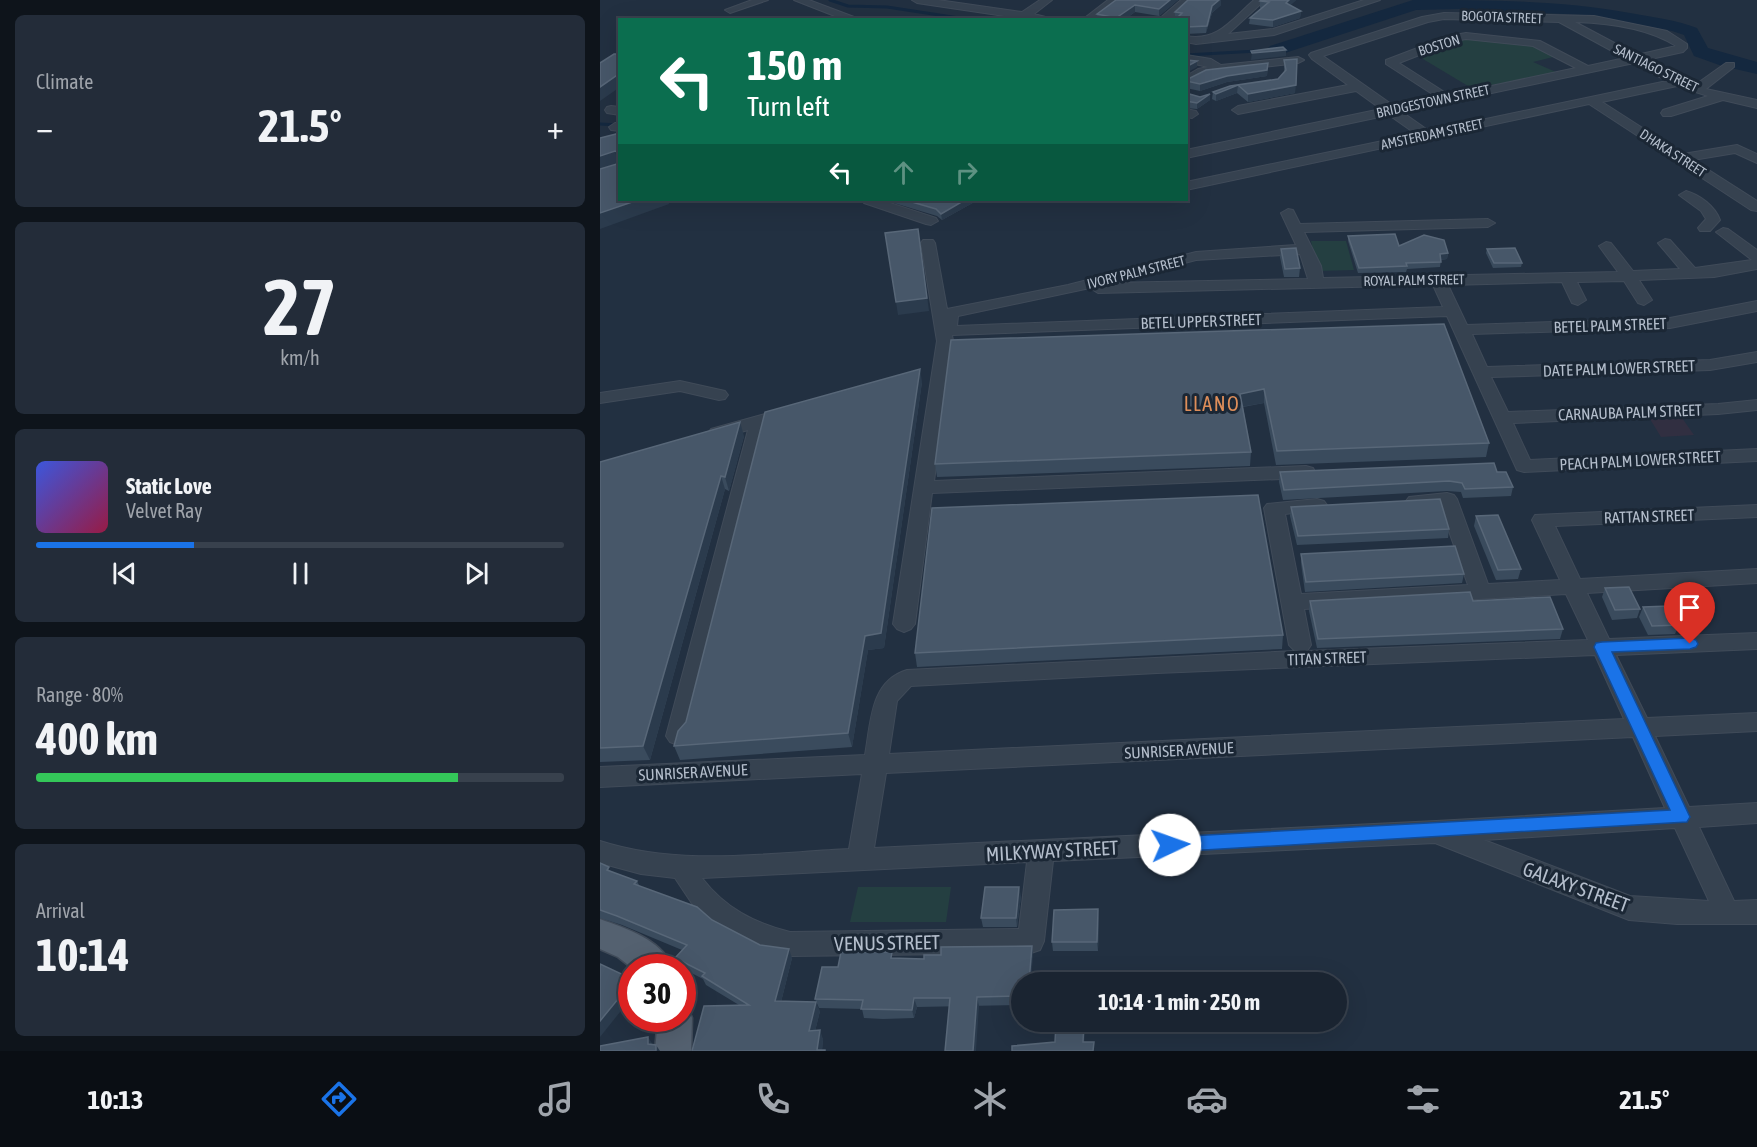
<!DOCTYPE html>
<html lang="en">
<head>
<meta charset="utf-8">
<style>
	body { margin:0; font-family:"Asap Condensed",sans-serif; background:#232c39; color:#f1f3f6; height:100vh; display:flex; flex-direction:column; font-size:22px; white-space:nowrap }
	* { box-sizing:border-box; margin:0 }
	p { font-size:20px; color:#9fa4ab }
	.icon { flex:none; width:33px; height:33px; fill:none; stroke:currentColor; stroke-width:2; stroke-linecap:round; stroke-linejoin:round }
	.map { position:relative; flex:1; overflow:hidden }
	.side { display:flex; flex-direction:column; gap:15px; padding:15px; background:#0e141b; width:600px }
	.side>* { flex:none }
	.hud { position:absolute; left:18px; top:18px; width:570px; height:183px; border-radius:0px; box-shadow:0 6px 24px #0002,0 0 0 2px #38414d; background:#0b6e4f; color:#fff; overflow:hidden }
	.speed { position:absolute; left:18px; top:954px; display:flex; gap:12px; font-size:30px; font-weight:700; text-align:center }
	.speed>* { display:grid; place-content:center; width:78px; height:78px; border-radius:50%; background:#1a2431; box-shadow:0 6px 24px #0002,0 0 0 2px #38414d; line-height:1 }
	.speed .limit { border:9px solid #d22; background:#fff; color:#111 }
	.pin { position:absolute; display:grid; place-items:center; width:51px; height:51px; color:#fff; margin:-62px -26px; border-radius:50% 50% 50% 0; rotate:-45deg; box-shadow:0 0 6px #0007 }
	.pin .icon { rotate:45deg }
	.me { position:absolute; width:66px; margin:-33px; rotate:87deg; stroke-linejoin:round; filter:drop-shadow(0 0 4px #0008) }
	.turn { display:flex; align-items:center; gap:21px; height:126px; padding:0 30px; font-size:27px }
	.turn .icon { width:78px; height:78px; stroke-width:2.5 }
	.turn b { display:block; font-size:42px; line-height:51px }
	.lanes { display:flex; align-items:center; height:57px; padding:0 30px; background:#0003; justify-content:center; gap:30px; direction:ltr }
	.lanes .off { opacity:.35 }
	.big { font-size:45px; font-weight:700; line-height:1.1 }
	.side .card { flex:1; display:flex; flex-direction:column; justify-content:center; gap:9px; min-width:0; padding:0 21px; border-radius:9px; background:#232c39 }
	.side .dial { align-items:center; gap:0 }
	.dial b { font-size:78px; line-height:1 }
	.song { display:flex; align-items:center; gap:18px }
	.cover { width:72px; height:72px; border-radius:9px; background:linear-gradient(135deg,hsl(230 70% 55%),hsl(340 70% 35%)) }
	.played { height:6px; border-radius:3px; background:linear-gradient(90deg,#1a73e8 30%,#38414d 30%) }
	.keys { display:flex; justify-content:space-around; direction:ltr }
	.heat { display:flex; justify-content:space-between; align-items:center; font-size:33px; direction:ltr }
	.charge { height:9px; border-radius:4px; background:linear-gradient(90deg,#34c759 80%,#38414d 0) }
	.trip { position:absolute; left:411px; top:972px; width:336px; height:60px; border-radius:30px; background:#1a2431; box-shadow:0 6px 24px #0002,0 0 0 2px #38414d; font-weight:700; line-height:60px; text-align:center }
	.tab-bar { display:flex; height:96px; justify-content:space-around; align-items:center; background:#0a0e14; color:#9fa4ab }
	.tab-bar .icon { width:42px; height:42px }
	.tab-bar .current { color:#1a73e8 }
	.tab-bar b { font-size:27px; color:#f1f3f6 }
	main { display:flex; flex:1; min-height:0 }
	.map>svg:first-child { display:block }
</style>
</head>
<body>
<main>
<section class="side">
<div class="card"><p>Climate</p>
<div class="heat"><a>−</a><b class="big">21.5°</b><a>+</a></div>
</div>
<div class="card dial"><b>27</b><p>km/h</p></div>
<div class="card">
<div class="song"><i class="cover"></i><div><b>Static Love</b><p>Velvet Ray</p></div></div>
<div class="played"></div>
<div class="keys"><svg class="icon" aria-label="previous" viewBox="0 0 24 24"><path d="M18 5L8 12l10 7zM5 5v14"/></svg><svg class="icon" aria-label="pause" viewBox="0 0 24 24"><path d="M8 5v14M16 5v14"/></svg><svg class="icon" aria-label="next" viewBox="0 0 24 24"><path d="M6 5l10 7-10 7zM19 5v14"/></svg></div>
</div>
<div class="card"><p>Range · 80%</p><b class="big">400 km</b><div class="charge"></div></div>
<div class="card"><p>Arrival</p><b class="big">10:14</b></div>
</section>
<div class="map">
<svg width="1157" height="1051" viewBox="0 0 1157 1051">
	<rect width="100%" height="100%" fill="#223041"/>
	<path fill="#312f41" d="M1082,418L1094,435L1061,437L1050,419Z"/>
	<g fill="#243f41">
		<path d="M865,39L930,43L957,56L933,62L956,72L873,89L818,56Z"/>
		<path d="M711,241H746L754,270L717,271Z"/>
		<path d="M258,887H351L346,922H250Z"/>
	</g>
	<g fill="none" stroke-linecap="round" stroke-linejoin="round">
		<g stroke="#14283f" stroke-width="3">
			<path d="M230,0L248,6L287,7L372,20"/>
			<path d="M586,55L657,51"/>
			<path d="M0,124L19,125"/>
		</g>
		<path fill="#14283f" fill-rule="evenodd" d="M813,0C886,0 958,0 1030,13C1053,17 1076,20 1097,28L1108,48L1157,62V74L1122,66L1094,56L1084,35L1072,31L984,15L859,9L816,10L682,54H670L667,50L670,46Z"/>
		<defs>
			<g id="minor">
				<path d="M152,0H168L130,13L125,10Z"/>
				<path d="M194,0H209L262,20H245Z"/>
				<path d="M312,0H338L422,12L440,0H452L434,14L457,20L424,19L317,3Z"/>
				<path d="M508,0H520L495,20H482Z"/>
				<path d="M581,0H593L570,20H558Z"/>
				<path d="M654,0H665L628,34L673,29L764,0H780L674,35L596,44L586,42V36C618,42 632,19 654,0Z"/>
				<path d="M844,13L994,16L1067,31L1087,44V48L1083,52L1046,60L1095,85L1126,63H1134V67L1106,89L1157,100V108L1123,100L1071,116H1063L1061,113L1063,110L1108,96L1077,86L1002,102L1083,154L1137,145L1157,154V163L1135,153L1093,160L1157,201V211L1151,210L989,104L586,190V182L816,134L789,115L586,158V150L781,109L756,91L638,114L632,110L638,106L748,85L712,59L709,55L711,53L822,17ZM844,19L959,22L1025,58L988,66L940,41L866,33L849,36L786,60V64L837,97L794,106L723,56L828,22ZM975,22C1008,23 1048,28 1076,46L1037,55ZM866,39L933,46L976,68L849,95L799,63L855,41ZM1034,63L1067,81L829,131L802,112Z"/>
				<path d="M586,55L611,59L621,65L698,57L704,60L698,63L605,74L586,84V76L598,69L608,67L586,62Z"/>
				<path d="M11,106L20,107V115L7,113L5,110L7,107Z"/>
				<path d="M586,109L596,111L598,114L592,118L586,117Z"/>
				<path d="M15,123H20V131L11,130L9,127Z"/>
				<path d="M1086,191C1100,195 1115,206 1120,220L1110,231H1100L1098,228L1106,219L1101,211L1079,195Z"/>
				<path d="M262,200H281L336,218L338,221L331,225L326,224L264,203Z"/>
				<path d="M688,209L693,210L700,224L888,219L895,223L888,227L704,232L721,266L723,278L1018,272L999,246L1006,242L1011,243L1033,271L1080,269L1058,243L1065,239L1070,240L1095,268L1152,260L1116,232L1123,228L1128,229L1157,250V269L1114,277L1039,280L1052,300L1044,305L1038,303L1024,281L977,282L986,300L978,305L972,303L962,282L848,285L867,325L1070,318L1157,301V311L1070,328L872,334L887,367L1110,360L1157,352V362L1110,370L891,377L908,412L1118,404L1157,400V410L1118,414L913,423L930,460L1157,449V461L924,472L917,470L847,316L352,335L353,341L334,481L706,466L713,468L715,472L713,476L706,478L332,493L315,624L311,629L304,632L297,629L293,624L337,341L321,243L323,240H333L335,243L347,309L468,285L596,252L696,245L681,213ZM700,254L708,279L507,283L596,260ZM833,285L843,307L357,326L358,316L490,288L498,293Z"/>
				<path d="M80,381L125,391L128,395L125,399L119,400L80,391L0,403V393Z"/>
				<path d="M187,408L193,409L196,413L193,417L167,424L90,736L86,742L78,745L70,742L66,736L148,430L117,439L111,437L108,433L111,429Z"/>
				<path d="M847,493L854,495L857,499L888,584L960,580L932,520L935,515L1157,505V517L955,526L980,579L1157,569V583L987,593L1009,639L1157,633V649L1016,655L1047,718L1157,713V731L1055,736L1089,807L1157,803V823L1099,827L1134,901L1157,900V924H1077L1029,920L835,843L453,861L444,941L440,950L431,953L190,956L147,943L117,927L93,905L75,878L41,874L0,863V841C80,867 167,853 249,849L262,774L0,787V767L265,755C271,722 270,681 307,670L695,651L689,645L664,508L667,504L717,499L724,501L727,505L724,509L685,514L701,594L868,585L840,506L809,505L806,501L809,497ZM966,594L988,640L707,651L711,645L704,609ZM995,655L1024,719L289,754L297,701L311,686L557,673ZM1033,737L1065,808L836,821L274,848L286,773ZM1075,828L1109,901L1030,896L884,840ZM427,862L419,929L190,932C154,923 125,908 102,878Z"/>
			</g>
			<g id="major">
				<path d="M0,919C27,929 61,939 73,968H32L18,957L0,949Z"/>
				<path d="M82,1004L87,1006L92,1018L91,1051H55L58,1018H82Z"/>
			</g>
		</defs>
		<use href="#minor" stroke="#404b59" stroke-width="2"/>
		<use href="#major" stroke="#404b59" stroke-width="3"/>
		<use href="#minor" fill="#364250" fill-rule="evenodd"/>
		<use href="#major" fill="#546170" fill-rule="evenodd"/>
	</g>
	<g fill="#3a4b5d">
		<path d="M516,0H578L559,16L535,12L524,20H497V14Z"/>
		<path d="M696,0L690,5L701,11L700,18L673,27L649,24L650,18L662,8H660V1Z"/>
		<path d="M621,5L612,13L606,33L586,34V20L575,19V12Z"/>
		<path d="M684,60L695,93L648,102L637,93L616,101L612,99L613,92L630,86L678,79L684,72Z"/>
		<path d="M668,63L667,76L627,82L600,91L586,88V80Z"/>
		<path d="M586,93L600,97L610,94V100L597,109L586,108Z"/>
		<path d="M284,200H378L342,220L337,216Z"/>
		<path d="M748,236L799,246L848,253L847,259L841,260L840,267L807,269L806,272L758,273L748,241Z"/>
		<path d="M681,249L700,268L699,277H684L680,257Z"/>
		<path d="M887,249L922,263L921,267L893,268L886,253Z"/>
		<path d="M844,324L889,443L886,457L676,465L664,403L643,407L651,452L650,466L337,477L335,464Z"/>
		<path d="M322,382L284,648L268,650L252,747L80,760L74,746L86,722Z"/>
		<path d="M144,436L129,491L125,489L50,760L0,762V462Z"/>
		<path d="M680,472H897L913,487L911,496L863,498L861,492L847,491L683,500L679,482Z"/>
		<path d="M691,507L849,529L848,538L697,545L690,516Z"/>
		<path d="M876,516L921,569L918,579L896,580L874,526Z"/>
		<path d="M701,554L864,574L862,583L705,592L701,563Z"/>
		<path d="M1005,588L1040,609L1037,618L1012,620L1002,597Z"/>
		<path d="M710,601H873L963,629L960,639L717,648L709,611Z"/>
		<path d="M1043,607L1079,625L1075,634L1048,635L1039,617Z"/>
		<path d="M683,635L682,649L317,667L315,653Z"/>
		<path d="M0,863L12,872L37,881L40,887L112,920L160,945L192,958L181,1002L220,1011L215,1031L223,1039L222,1050L92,1051L139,1005L106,985L103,979L80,967L75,958L82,950L22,925L0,918Z"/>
		<path d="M421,896L417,927H383L381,918Z"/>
		<path d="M499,918L498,951H453L452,942Z"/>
		<path d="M432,946L433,955L422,982V1005L317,1007L314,1018L283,1019L264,1018L262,1009L219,1008L215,999L238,967L294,958L324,959L341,955Z"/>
	</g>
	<g fill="#2b3b4d">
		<path d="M570,0H578L559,16V9Z"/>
		<path d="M619,0H621V5L612,13L606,33L607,26L612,6Z"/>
		<path d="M689,0H696L686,10V3Z"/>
		<path d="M535,5V12L524,20H517L516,18Z"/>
		<path d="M701,11L700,18L673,27V20Z"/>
		<path d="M686,50V56L651,60L652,53Z"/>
		<path d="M597,61V67L586,73V67Z"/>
		<path d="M667,70V76L627,82L600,91V84L627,76Z"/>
		<path d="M20,73V87L0,101V87Z"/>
		<path d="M638,85L637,93L616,101V94Z"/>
		<path d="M696,85L695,93L648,102V94Z"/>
		<path d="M610,94V100L597,109V103Z"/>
		<path d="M15,151L19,165L0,171V156Z"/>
		<path d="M38,200H68L69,204L0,229V213Z"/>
		<path d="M365,200H378L342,220L341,214Z"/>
		<path d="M320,241L329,311L298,315L296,302Z"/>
		<path d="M848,253L847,259L840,260V254Z"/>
		<path d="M320,369L322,382L284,648L268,650L252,747L248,733L265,636Z"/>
		<path d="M664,389V403L640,407V394Z"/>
		<path d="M140,422L144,436L129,491L125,477Z"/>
		<path d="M121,476L125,489L50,760L43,746Z"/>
		<path d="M419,887L421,896L417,927L416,918Z"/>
		<path d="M498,909L499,918L498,951L497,942Z"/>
		<path d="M432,946L433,955L431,982H429Z"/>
		<path d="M189,949L192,958L179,1010L175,1001Z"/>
		<path d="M32,982V997L0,1037V1021Z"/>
		<path d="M377,997L379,1006L376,1051H373Z"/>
		<path d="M314,998L317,1007L314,1018L312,1010Z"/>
		<path d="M216,1002L220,1011L213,1040L209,1031Z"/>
		<path d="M484,1023L485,1031L484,1050L483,1042Z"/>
		<path d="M220,1030L223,1039L222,1051L217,1050Z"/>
		<path d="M48,1037L53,1045L48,1044Z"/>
		<path d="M56,1045L60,1051H56Z"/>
	</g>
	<g fill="#475769" stroke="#586778" stroke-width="1.5">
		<path d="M516,0H570L559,9L535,5L516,18L497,14Z"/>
		<path d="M588,0H619L612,6L607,26L586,27V20H575L582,13L575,12Z"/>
		<path d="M661,0H689L686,3L701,11L673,20L650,18L669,2L660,1Z"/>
		<path d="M683,47L686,50L652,53L651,51Z"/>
		<path d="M14,54H20V73L0,87V63Z"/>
		<path d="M697,59L696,85L648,94L638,85L616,94L613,92L630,86L678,79L686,70L684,60Z"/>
		<path d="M586,60L597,61L586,67Z"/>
		<path d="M668,63L667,70L627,76L600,84L586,81V80L606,70Z"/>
		<path d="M586,93L600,97L610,94L597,103L586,101Z"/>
		<path d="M20,131V200H38L0,213V169L17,164L18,153L15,151L0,156V138L16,134Z"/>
		<path d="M305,200H365L341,214L336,209Z"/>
		<path d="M318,229L327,298L296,302L285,233Z"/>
		<path d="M795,234L799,246L824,235L844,240L848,253L840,254L841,262L806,263L807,266L759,268L748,236Z"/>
		<path d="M696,248L700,268L685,269L681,249Z"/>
		<path d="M915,248L922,263H894L887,249Z"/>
		<path d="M844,324L889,443L677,451L664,389L640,394L651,452L335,464L351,340Z"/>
		<path d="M320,369L281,633L265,636L248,733L74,746L78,731L86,722L165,412Z"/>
		<path d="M140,422L125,477L121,476L43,746L0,748V462Z"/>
		<path d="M894,463L897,472H906L913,487L865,489L862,483L849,481L684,490L680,472Z"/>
		<path d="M658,495L683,635L315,653L332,508Z"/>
		<path d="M840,499L849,529L698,536L691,507Z"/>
		<path d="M898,515L921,569L898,570L876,516Z"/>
		<path d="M855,546L864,574L706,582L701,554Z"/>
		<path d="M1029,587L1040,609L1015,610L1005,588Z"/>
		<path d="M870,592L873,601L950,597L963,629L718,639L710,601Z"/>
		<path d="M1069,606L1079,625L1052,626L1043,607Z"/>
		<path d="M0,863L9,867L7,870L37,881L34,884L97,907L112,920L160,945L189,949L175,1001L216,1002L209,1031L220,1030L217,1050H225V1051H92L104,1006L149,1005L102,976L105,973L75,958L87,945L17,916L0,910Z"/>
		<path d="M385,887H419L416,918H381Z"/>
		<path d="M498,909L497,942H452L454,910Z"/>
		<path d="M432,946L429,982H422V996L377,997L373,1051H345L350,998H314L312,1010L261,1009L263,1000L215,999L222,967H238L241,952H292L291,958L324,959V955H341V947Z"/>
		<path d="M0,964L32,979V982L0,1021Z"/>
		<path d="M456,1023H484L483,1042H494L493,1051H412V1046L455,1042Z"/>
		<path d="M48,1037V1044L56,1045V1051H0V1046Z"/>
	</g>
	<path fill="#1a73e8" stroke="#114b97" stroke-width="1.5" d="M1090,638L1096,640L1098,644L1096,647L1090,649L1012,652L1090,817L1087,822L570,852L564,850L561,845L564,840L570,837L1070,810L994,647L996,643L1002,642Z"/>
	<g text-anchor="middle" stroke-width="6" stroke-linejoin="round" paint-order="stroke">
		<g font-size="14" fill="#b3bdcb" stroke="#1b2735">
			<text transform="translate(902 17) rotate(2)" y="5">BOGOTA STREET</text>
			<text transform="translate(839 45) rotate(-17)" y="5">BOSTON</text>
			<text transform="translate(1056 68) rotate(26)" y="5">SANTIAGO STREET</text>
			<text transform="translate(833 101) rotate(-12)" y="5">BRIDGESTOWN STREET</text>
			<text transform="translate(832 134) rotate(-12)" y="5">AMSTERDAM STREET</text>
			<text transform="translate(1073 153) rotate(33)" y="5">DHAKA STREET</text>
			<text transform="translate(536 272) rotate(-14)" y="5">IVORY PALM STREET</text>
			<text transform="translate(814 280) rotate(-1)" y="5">ROYAL PALM STREET</text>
		</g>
		<g font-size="16" fill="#b3bdcb" stroke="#1b2735">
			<text transform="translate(601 321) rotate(-2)" y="6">BETEL UPPER STREET</text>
			<text transform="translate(1010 325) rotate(-2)" y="6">BETEL PALM STREET</text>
			<text transform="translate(1019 368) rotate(-2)" y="6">DATE PALM LOWER STREET</text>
			<text transform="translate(1030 412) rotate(-2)" y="6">CARNAUBA PALM STREET</text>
			<text transform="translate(1040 460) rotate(-3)" y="6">PEACH PALM LOWER STREET</text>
			<text transform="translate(1049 516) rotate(-2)" y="6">RATTAN STREET</text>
			<text transform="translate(727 658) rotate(-2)" y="6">TITAN STREET</text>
			<text transform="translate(579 750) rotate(-3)" y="6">SUNRISER AVENUE</text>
			<text transform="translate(93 772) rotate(-3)" y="6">SUNRISER AVENUE</text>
		</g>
		<g font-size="20" letter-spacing="1.5" fill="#de8e5a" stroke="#1b2735">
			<text x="612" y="411">LLANO</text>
		</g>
		<g font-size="20" fill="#b3bdcb" stroke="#1b2735">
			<text transform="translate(452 851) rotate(-3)" y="7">MILKYWAY STREET</text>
			<text transform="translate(976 887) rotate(20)" y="7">GALAXY STREET</text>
			<text transform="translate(287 943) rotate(-1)" y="7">VENUS STREET</text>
		</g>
	</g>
</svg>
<div class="speed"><div class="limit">30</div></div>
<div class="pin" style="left:1090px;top:644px;background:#d93025"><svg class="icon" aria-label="arrive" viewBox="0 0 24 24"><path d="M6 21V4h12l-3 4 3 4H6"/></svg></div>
<svg class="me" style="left:570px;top:845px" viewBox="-20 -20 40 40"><circle r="19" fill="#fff"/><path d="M0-13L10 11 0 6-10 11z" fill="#1a73e8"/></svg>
<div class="trip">10:14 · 1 min · 250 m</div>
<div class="hud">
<div class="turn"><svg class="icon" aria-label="left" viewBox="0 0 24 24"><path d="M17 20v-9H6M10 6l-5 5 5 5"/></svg><div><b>150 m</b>Turn left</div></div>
<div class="lanes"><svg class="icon" aria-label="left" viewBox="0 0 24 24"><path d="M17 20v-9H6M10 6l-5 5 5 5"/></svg><svg class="icon off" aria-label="ahead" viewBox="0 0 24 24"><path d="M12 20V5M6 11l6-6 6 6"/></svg><svg class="icon off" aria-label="right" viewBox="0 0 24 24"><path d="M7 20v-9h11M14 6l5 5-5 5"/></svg></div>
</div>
</div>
</main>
<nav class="tab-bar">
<b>10:13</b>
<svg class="icon current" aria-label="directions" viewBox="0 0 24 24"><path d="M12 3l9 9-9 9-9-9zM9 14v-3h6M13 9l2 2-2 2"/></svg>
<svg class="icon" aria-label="music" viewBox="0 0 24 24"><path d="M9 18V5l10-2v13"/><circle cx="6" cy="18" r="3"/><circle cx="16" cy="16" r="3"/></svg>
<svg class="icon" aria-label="phone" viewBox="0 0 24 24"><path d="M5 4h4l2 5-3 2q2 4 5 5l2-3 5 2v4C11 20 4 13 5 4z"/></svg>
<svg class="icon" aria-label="climate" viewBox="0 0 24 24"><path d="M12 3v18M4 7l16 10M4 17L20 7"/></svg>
<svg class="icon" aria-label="car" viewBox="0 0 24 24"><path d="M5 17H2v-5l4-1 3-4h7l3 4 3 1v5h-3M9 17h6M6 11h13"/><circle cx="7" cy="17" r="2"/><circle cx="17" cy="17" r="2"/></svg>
<svg class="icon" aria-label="filters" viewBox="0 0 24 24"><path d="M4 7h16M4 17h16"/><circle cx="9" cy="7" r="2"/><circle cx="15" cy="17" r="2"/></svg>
<b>21.5°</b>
</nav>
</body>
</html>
